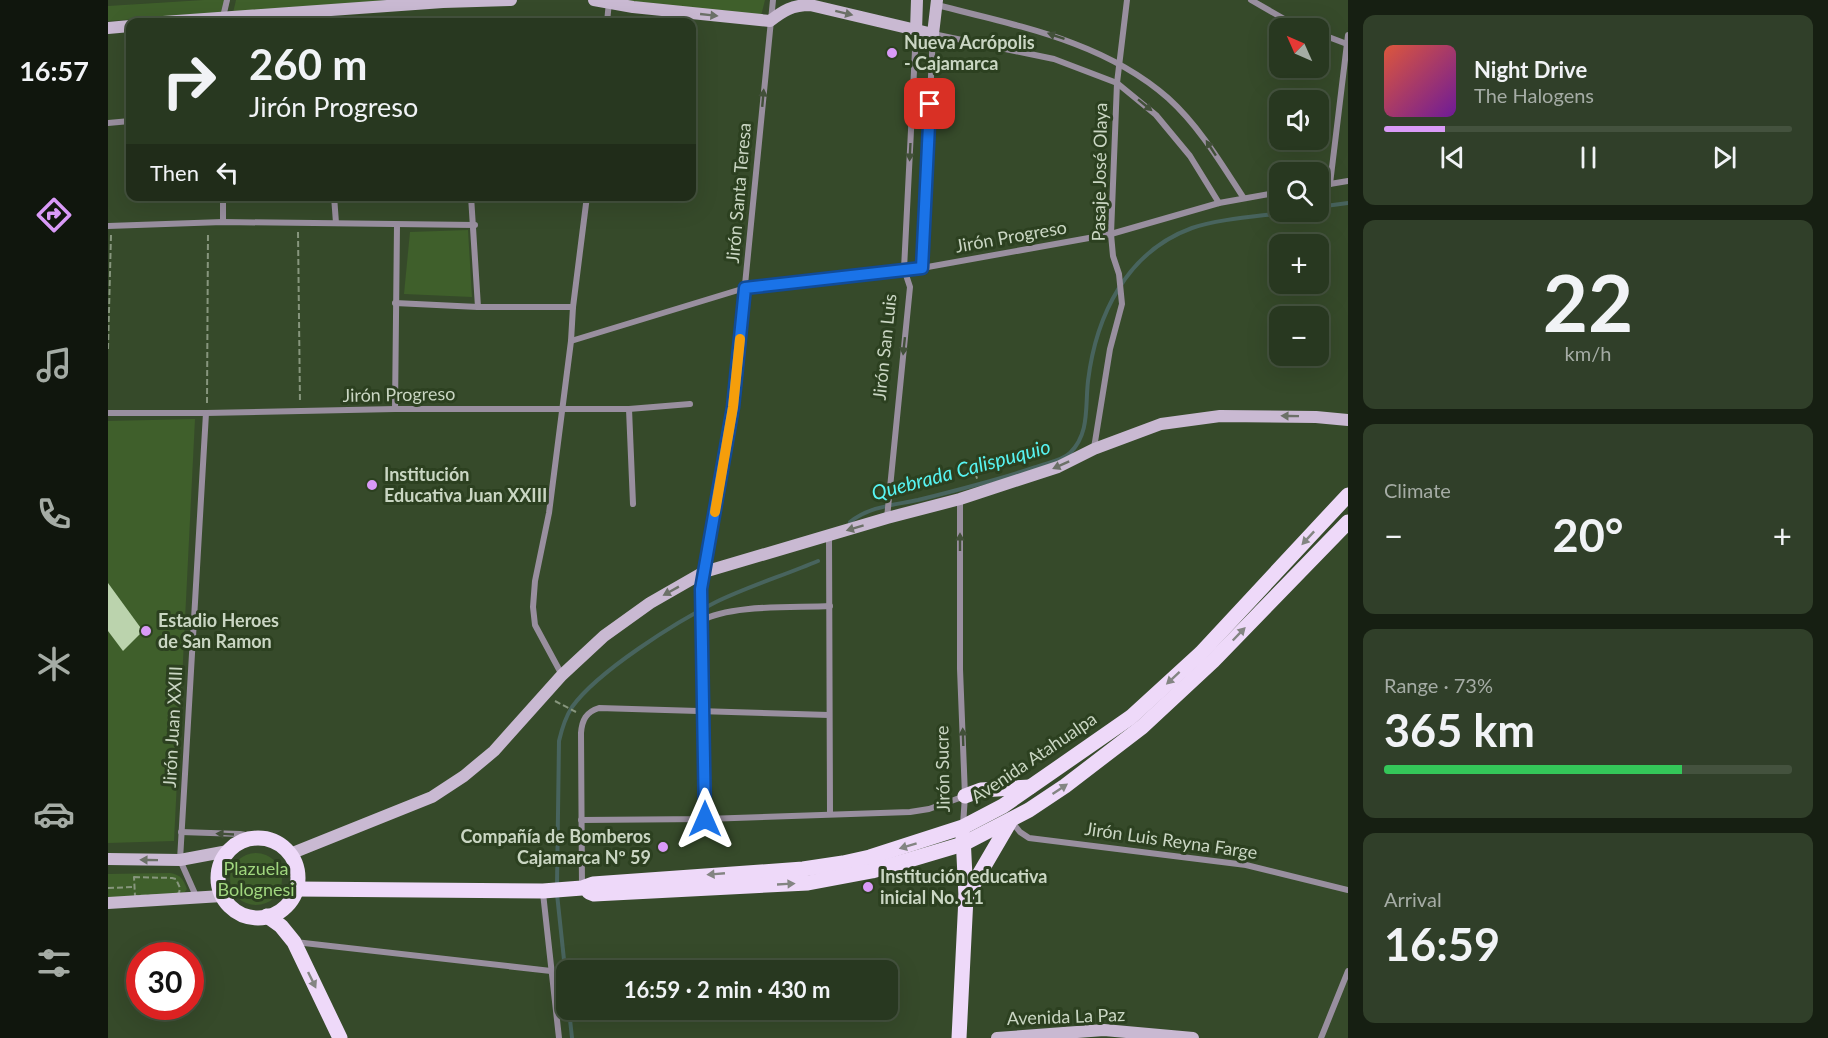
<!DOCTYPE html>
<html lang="en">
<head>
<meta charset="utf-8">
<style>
	body { margin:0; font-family:Lato,sans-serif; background:#303f29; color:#f1f3f6; height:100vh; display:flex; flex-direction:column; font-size:22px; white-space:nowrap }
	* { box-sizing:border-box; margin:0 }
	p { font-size:20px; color:#a5aca5 }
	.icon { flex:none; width:33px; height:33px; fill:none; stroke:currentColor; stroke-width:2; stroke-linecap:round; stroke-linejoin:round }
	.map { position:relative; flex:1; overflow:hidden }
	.details { display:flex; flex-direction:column; gap:15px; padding:15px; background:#161f12; width:480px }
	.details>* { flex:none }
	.banner { position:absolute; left:18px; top:18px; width:570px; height:183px; border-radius:12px; box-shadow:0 6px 24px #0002,0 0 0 2px #44523e; background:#283820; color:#f1f3f6; overflow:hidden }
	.needle { width:39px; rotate:315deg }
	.buttons { position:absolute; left:1161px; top:18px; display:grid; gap:12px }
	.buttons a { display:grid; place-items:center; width:60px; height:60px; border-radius:12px; background:#283820; box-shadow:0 6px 24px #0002,0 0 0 2px #44523e; font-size:30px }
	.speed { position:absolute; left:18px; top:942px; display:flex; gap:12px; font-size:30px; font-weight:700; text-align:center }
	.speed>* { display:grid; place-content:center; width:78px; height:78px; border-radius:50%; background:#283820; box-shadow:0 6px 24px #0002,0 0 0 2px #44523e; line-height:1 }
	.speed .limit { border:9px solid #d22; background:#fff; color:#111 }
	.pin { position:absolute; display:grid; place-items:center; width:51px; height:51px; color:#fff; margin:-26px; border-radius:12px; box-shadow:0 3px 9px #0006 }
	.me { position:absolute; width:66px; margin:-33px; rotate:0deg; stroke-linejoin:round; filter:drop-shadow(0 0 4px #0008) }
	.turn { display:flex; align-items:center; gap:21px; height:126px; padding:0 24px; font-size:27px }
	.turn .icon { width:78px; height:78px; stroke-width:2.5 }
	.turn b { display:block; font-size:42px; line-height:51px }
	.then { display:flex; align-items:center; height:57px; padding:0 24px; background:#0003; gap:12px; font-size:22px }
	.big { font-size:45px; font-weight:700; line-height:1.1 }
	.details .tile { flex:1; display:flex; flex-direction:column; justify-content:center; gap:9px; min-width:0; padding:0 21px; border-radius:12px; background:#303f29 }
	.details .dial { align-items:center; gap:0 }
	.dial b { font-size:78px; line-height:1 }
	.song { display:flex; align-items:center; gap:18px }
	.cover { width:72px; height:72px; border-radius:9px; background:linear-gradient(135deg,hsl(10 70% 55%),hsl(280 70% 35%)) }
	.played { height:6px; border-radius:3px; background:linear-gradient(90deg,#d99af7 15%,#44523e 15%) }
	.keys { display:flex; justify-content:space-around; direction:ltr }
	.heat { display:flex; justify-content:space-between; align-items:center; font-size:33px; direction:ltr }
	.charge { height:9px; border-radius:4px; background:linear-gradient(90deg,#34c759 73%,#44523e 0) }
	.trip { position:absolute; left:448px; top:960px; width:342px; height:60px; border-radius:12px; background:#283820; box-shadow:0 6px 24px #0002,0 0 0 2px #44523e; font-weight:700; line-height:60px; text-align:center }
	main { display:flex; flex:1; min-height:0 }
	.tab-bar { display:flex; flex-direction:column; width:108px; justify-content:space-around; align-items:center; background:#10160d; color:#a5aca5 }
	.tab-bar .icon { width:42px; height:42px }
	.tab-bar .active { color:#d99af7 }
	.tab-bar b { font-size:27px; color:#f1f3f6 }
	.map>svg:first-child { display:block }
</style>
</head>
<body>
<main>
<nav class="tab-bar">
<b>16:57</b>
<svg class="icon active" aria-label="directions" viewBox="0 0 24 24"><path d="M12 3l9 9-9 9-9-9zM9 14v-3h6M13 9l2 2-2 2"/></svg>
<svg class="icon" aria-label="music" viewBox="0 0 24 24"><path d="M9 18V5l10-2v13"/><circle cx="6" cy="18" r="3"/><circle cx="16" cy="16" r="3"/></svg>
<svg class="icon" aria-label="phone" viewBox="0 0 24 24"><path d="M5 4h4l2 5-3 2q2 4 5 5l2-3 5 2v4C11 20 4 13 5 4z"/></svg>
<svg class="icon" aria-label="climate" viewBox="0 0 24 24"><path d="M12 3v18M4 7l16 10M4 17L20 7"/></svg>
<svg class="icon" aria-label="car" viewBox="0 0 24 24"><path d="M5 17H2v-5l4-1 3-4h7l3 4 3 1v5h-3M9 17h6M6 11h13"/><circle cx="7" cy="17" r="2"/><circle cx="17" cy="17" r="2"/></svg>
<svg class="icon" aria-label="filters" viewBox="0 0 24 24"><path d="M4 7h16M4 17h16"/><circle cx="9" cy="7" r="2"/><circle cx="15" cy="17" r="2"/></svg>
</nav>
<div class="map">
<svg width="1240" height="1038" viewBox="0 0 1240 1038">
	<rect width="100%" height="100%" fill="#364a2a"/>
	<g fill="#3f5f2b">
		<path d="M96,0H119L116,13L0,21V6Z"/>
		<path d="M128,0H313L125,13Z"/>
		<path d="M513,0H657L652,20Z"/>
		<path d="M360,230L364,297L296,294L302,232Z"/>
		<path d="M87,419L66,841L0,843V421Z"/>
		<circle cx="148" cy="879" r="26"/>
		<path d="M62,873C73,875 75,879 79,889L74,896L0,900V874Z"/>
	</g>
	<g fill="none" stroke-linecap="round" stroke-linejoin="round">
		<g stroke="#48645e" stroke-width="4">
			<path d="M1210,207L1240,203"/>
			<path d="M742,522C762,506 787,505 810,500C850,490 890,480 928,467C938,463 954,461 962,453C982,433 977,407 980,381C988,316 1018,252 1084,228C1109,219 1154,216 1182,212"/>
			<path d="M449,886L451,741C454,728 457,718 464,707C490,671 568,622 608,602C641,586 677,575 710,561"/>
			<path d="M449,894L459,988"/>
			<path d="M461,1010L464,1038"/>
		</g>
	</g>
	<path fill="#bbd3ad" d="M0,583L35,631L15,651L0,631Z"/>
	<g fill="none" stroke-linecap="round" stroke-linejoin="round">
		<g stroke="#87967d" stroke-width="2" stroke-dasharray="6 3" stroke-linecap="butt">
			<path d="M190,232L192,403"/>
			<path d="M0,349L3,235"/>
			<path d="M99,403L100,232"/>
			<path d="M867,473L870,481"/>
			<path d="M447,701L468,712"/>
			<path d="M26,877L64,878L68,879L72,888L71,893L67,895L27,896Z"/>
			<path d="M0,888L27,887"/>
		</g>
		<g stroke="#998f9f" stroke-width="6">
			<path d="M1143,0L1178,20L1200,28"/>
			<path d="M829,5C910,26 995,41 1060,98C1091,126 1113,163 1135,197"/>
			<path d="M115,17L119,0"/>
			<path d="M499,22L501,2"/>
			<path d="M1210,33L1239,44"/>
			<path d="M0,123L22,121"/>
			<path d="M1222,184L1240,35"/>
			<path d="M1210,186L1240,181"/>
			<path d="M115,196V222"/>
			<path d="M226,196L228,223"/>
			<path d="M363,196L370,307"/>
			<path d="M0,226L115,222L367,225"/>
			<path d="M814,268L825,34L946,59L1009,83L1048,115L1082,156L1111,203"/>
			<path d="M287,303L370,307H465"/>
			<path d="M463,341L637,288L814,268L1003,234L1111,203L1172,192"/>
			<path d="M287,409L289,225"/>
			<path d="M521,409L525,504"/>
			<path d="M0,413H98L287,409H521L582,404"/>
			<path d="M986,448L1002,349L1014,304L1011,274L1005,256L1003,234L1009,83L1019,0"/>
			<path d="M852,500V669L857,796L855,825"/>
			<path d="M779,518L802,287L796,269L808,31"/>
			<path d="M721,537L722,813"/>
			<path d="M593,621C622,604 686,608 722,606"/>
			<path d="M454,675L427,625L425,607L427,581L441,513L463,341L465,307L479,196"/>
			<path d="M597,819L593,589L625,407L665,0"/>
			<path d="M473,820L597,819L802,812L821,809L857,796"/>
			<path d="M904,822L912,832L921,838L1138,865L1240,890"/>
			<path d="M73,832L132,834L160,839"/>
			<path d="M474,888L473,733C474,720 478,712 491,708L721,715"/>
			<path d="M435,893L451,1038"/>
			<path d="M88,896L72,860L98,413"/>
			<path d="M187,942L443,971"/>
			<path d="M1213,1038L1240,971"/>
		</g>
		<g stroke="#c9b9d2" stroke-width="12">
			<path d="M486,0L525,7L662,21C675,11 684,5 702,5L825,34L829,0"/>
			<path d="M55,22L335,2L403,0"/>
			<path d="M0,28L22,26"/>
			<path d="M808,31L809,0"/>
			<path d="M182,854L324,797L356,776L386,751L454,675L496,636L542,603L596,572L779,518L852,499L950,467L986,449L1053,424L1112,416L1208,417L1240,420"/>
			<path d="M0,859L72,860L120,851"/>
			<path d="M0,903L114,896"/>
			<path d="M889,1038L996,1030L1085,1038"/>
		</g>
		<g stroke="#eed9f9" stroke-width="15">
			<path d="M857,796L873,790L922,787"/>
			<circle cx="150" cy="878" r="40"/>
			<path d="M188,889L435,891L474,888L485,884L695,869L735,863L762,857L855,827L895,806L1023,717L1093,653L1240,495"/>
			<path d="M481,892L486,894L700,883L764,871L855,844L921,810L957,786L1034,727L1105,661L1240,522"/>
			<path d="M858,897L903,820"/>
			<path d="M159,916L173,926L186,942L232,1038"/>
			<path d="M851,1038L858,897L855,836"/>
		</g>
	</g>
	<defs><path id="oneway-solid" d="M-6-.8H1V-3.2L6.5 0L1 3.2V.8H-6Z" transform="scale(1.5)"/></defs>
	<g fill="#6b7067">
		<use href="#oneway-solid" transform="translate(736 13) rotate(14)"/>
		<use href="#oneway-solid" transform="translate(601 15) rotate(6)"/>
		<use href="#oneway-solid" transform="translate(1182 416) rotate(-179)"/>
		<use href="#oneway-solid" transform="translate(953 465) rotate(156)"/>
		<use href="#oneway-solid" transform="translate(747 528) rotate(163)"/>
		<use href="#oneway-solid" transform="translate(563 591) rotate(151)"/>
		<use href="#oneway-solid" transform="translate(41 860) rotate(-179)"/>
	</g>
	<g fill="#425039">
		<use href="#oneway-solid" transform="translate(948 36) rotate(-161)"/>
		<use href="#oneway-solid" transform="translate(655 98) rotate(-85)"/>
		<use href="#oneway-solid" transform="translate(1037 105) rotate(39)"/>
		<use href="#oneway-solid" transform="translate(1103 148) rotate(-123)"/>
		<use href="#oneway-solid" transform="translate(802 152) rotate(93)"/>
		<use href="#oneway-solid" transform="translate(796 346) rotate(96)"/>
		<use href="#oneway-solid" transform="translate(852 542) rotate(-90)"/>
		<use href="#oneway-solid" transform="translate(855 737) rotate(-92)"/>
		<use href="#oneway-solid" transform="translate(117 834) rotate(-177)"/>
	</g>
	<g fill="#838582">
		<use href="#oneway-solid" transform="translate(1200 538) rotate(133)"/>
		<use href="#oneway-solid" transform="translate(1131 634) rotate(-46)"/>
		<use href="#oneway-solid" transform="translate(1065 678) rotate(137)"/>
		<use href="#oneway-solid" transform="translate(952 789) rotate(-34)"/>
		<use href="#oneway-solid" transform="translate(800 846) rotate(163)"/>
		<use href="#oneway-solid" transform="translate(608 874) rotate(175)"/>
		<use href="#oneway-solid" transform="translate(678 884) rotate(-3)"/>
		<use href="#oneway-solid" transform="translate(204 980) rotate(64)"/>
	</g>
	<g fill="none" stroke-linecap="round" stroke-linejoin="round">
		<defs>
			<path id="route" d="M597,819L593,589L625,407L637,288L814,268L822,104"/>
		</defs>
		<use href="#route" stroke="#114b97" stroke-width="15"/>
		<use href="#route" stroke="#1a73e8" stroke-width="10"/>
		<path stroke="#f59e0b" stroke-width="10" d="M607,512L625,407L632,339"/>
	</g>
	<g fill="#d99af7" stroke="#2c4020" stroke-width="2">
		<circle cx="784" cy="53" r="6"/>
		<circle cx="264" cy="485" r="6"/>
		<circle cx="38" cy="631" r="6"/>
		<circle cx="555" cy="847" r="6"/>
		<circle cx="760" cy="887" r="6"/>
	</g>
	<g text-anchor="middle" stroke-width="6" stroke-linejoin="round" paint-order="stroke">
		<g font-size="18" font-weight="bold" fill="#cad6c3" stroke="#2c4020" text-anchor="start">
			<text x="796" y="49">Nueva Acrópolis<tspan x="796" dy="21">- Cajamarca</tspan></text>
			<text x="276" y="481">Institución<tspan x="276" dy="21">Educativa Juan XXIII</tspan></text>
			<text x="50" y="627">Estadio Heroes<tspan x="50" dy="21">de San Ramon</tspan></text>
			<text x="543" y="843" text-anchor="end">Compañía de Bomberos<tspan x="543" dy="21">Cajamarca Nº 59</tspan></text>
			<text x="772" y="883">Institución educativa<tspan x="772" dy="21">inicial No. 11</tspan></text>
		</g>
		<g font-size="18" fill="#cad6c3" stroke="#2c4020">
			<text transform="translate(992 172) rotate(-89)" y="6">Pasaje José Olaya</text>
			<text transform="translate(631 193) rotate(-85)" y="6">Jirón Santa Teresa</text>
			<text transform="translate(903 237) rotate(-10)" y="6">Jirón Progreso</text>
			<text transform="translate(777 347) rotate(-84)" y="6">Jirón San Luis</text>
			<text transform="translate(291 395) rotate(-1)" y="6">Jirón Progreso</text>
			<text transform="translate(65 727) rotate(-87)" y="6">Jirón Juan XXIII</text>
			<text transform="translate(926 758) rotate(-34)" y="6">Avenida Atahualpa</text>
			<text transform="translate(835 769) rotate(-91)" y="6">Jirón Sucre</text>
			<text transform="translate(1063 841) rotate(8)" y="6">Jirón Luis Reyna Farge</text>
			<text transform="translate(958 1017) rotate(-2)" y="6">Avenida La Paz</text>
		</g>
		<g font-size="18" fill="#a0d67e" stroke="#2c4020">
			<text x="148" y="875">Plazuela<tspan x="148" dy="21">Bolognesi</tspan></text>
		</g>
		<g font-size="20" font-style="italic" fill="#57f5f3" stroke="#2c4020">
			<text transform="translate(853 470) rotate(-15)" y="7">Quebrada Calispuquio</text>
		</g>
	</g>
</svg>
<div class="buttons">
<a><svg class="needle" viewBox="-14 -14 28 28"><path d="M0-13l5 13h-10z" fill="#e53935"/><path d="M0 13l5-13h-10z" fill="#a5aca5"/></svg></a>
<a><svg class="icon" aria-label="sound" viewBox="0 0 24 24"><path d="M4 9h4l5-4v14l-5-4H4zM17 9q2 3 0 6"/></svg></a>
<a><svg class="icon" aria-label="search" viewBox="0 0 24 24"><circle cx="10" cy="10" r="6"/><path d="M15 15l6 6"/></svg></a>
<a>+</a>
<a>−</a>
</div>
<div class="speed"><div class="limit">30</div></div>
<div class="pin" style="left:822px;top:104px;background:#d93025"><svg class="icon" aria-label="arrive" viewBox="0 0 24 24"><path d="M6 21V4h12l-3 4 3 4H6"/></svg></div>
<svg class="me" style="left:597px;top:819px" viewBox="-20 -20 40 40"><path d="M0-17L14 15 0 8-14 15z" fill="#1a73e8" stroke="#fff" stroke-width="4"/></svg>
<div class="trip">16:59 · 2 min · 430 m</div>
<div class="banner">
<div class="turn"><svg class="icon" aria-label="right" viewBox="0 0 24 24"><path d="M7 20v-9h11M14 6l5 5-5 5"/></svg><div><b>260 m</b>Jirón Progreso</div></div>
<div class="then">Then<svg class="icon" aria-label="left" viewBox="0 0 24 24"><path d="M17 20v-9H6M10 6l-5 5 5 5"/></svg></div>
</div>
</div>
<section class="details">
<div class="tile">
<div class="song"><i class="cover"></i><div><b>Night Drive</b><p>The Halogens</p></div></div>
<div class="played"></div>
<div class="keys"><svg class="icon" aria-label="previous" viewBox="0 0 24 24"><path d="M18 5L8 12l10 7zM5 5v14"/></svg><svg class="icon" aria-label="pause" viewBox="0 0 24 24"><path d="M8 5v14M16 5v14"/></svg><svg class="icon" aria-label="next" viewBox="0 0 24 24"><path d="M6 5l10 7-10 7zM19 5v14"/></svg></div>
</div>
<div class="tile dial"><b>22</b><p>km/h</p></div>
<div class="tile"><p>Climate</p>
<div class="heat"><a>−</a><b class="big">20°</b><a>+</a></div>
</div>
<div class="tile"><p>Range · 73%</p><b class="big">365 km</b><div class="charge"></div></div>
<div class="tile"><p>Arrival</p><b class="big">16:59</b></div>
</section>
</main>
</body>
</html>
